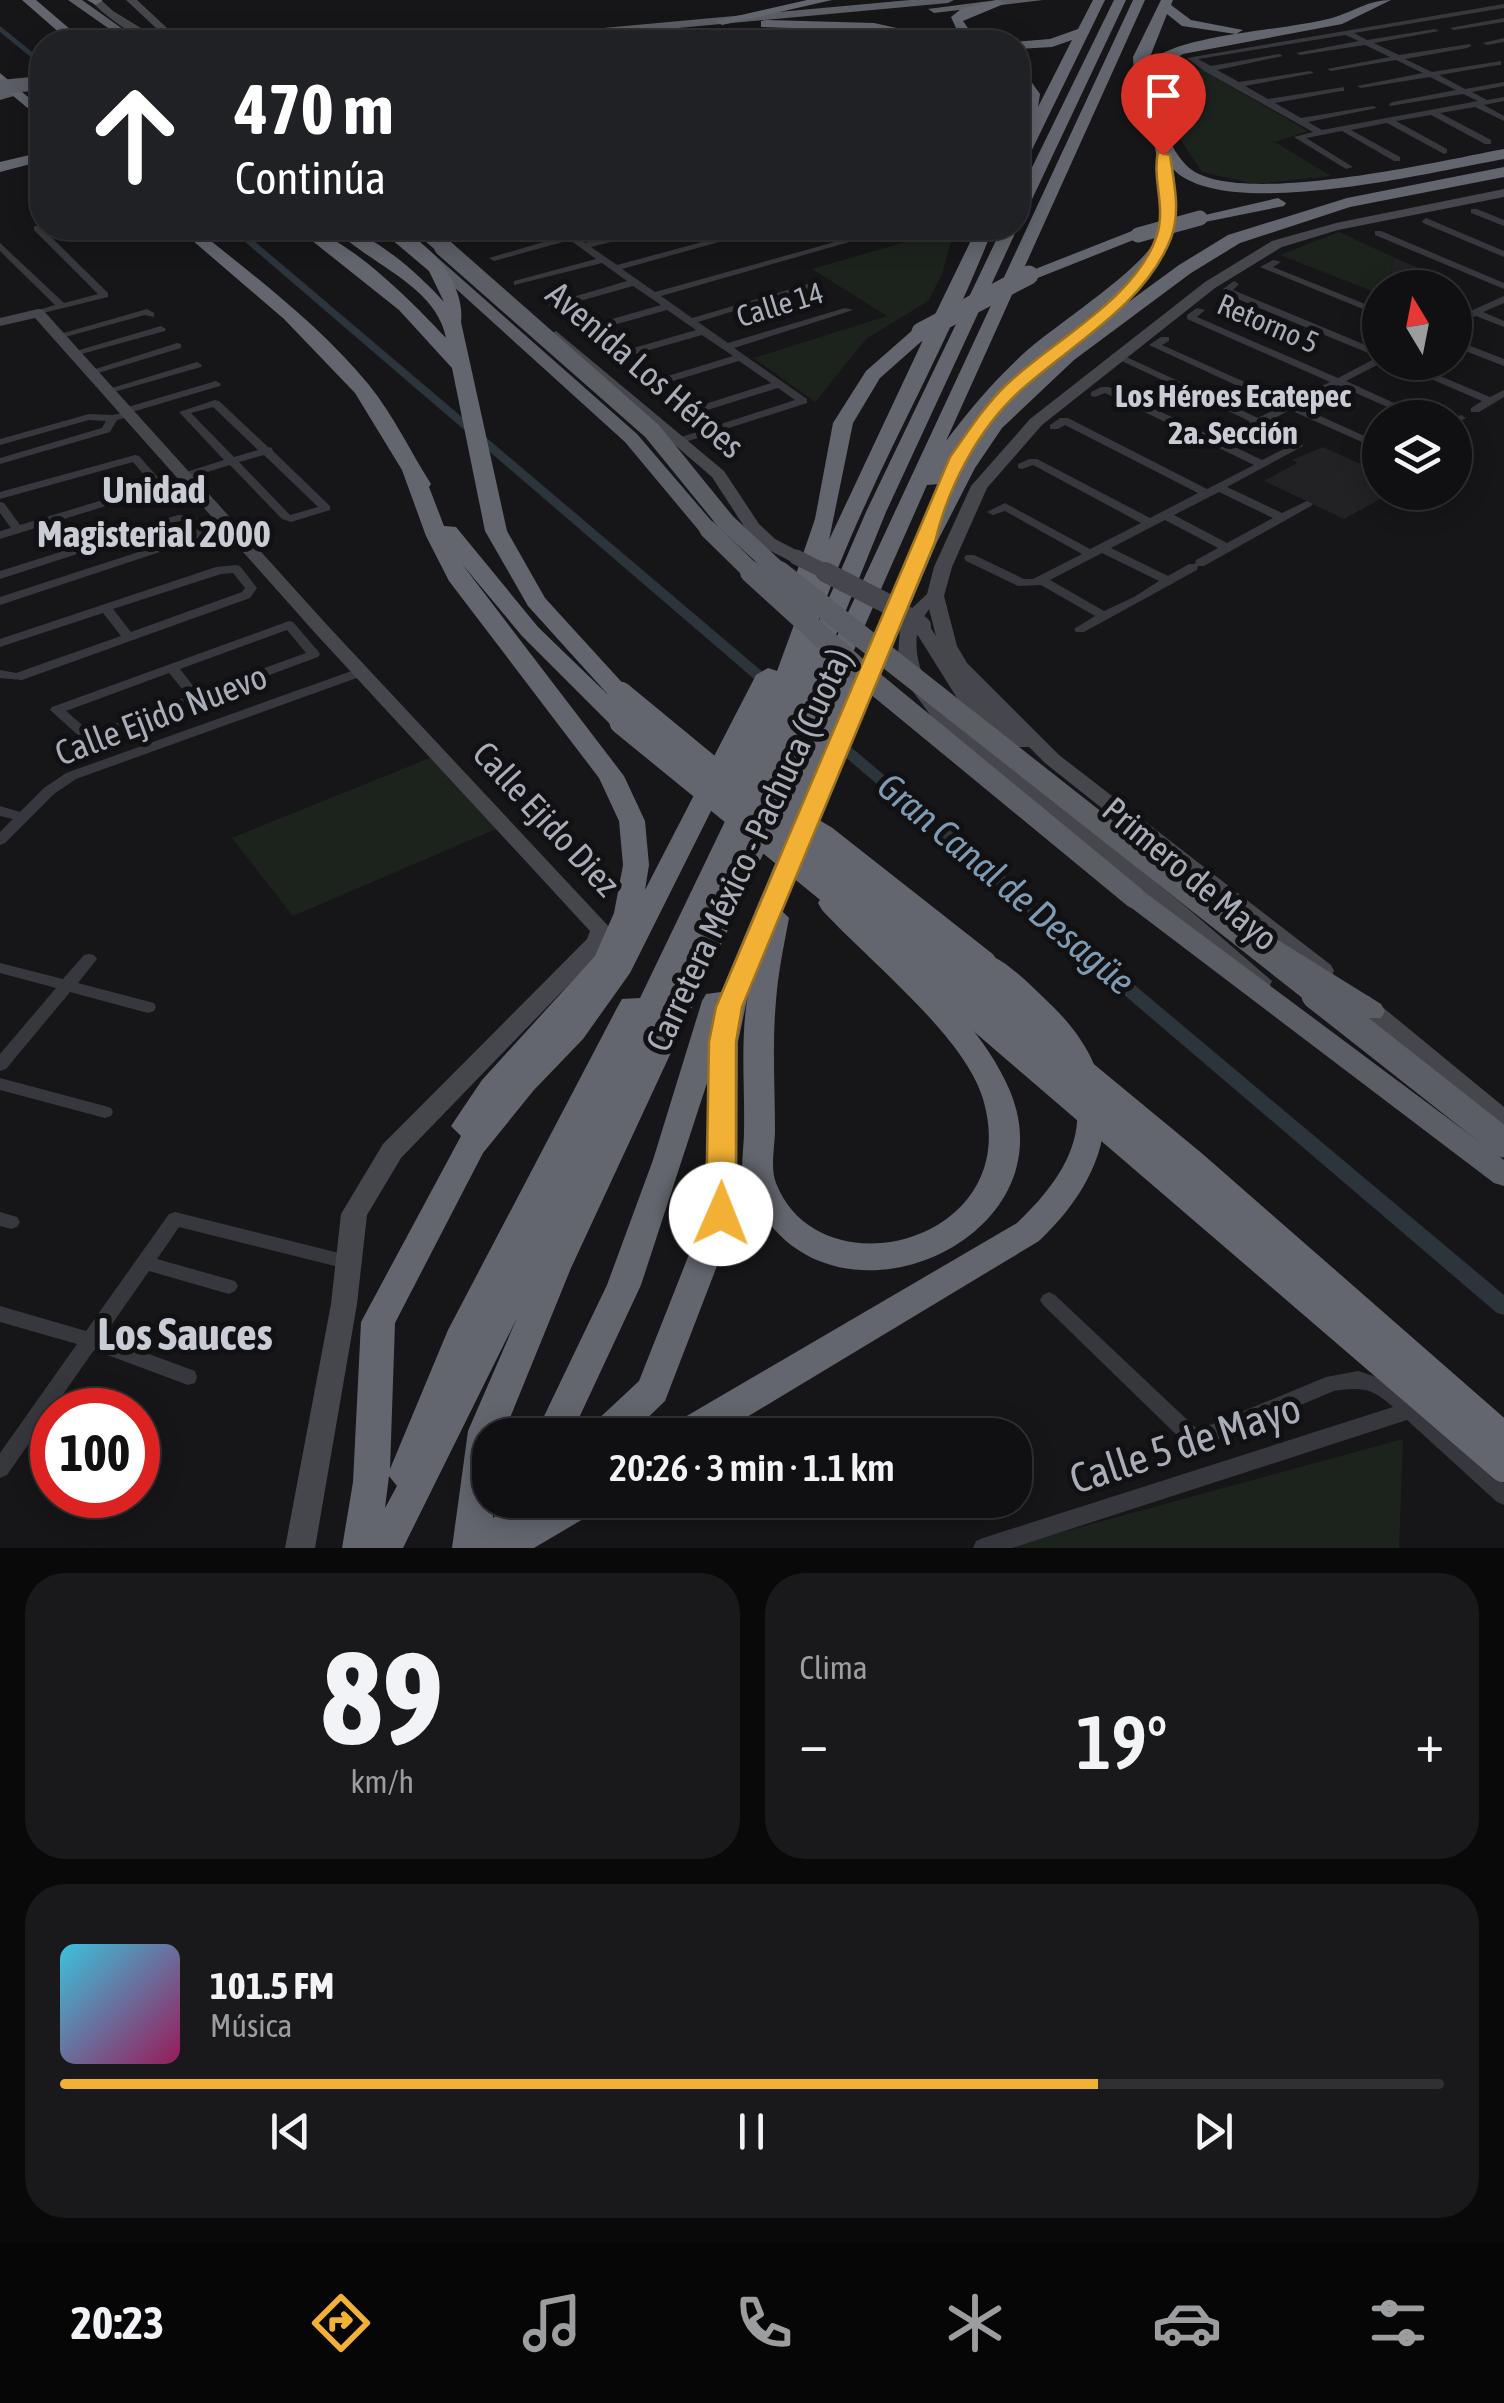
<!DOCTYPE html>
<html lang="es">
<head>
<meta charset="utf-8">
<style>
	body { margin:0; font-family:"Asap Condensed",sans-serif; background:#19191b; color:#f1f3f6; height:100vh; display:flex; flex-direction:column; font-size:38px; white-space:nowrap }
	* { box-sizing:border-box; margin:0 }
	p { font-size:32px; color:#9c9d9f }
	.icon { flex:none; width:55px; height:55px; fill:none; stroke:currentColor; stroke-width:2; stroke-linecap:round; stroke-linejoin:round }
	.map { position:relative; height:1548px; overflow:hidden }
	.panel { display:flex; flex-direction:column; gap:25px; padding:25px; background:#09090a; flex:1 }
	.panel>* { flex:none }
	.top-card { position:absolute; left:30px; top:30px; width:1000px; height:210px; border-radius:40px; box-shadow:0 5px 25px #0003,0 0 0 2px #303032; background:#202124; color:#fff; overflow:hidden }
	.needle { width:65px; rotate:350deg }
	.tools { position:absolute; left:1362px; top:270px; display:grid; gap:20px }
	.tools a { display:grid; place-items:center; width:110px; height:110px; border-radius:50%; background:#101012; box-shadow:0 5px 25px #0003,0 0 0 2px #303032; font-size:50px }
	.speed { position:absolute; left:30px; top:1388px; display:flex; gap:20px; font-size:50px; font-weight:700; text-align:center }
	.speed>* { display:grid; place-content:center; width:130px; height:130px; border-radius:50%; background:#101012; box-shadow:0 5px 25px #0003,0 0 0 2px #303032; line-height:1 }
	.speed .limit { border:15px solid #d22; background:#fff; color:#111 }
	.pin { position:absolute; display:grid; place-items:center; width:85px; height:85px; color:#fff; margin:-102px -42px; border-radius:50% 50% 50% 0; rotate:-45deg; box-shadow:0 0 10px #0007 }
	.pin .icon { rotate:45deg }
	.me { position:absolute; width:110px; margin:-55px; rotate:1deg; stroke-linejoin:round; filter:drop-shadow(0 0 8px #0008) }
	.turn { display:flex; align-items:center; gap:35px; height:210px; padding:0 40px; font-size:45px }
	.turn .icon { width:130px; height:130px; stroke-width:2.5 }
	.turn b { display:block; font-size:70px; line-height:85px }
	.big { font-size:75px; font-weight:600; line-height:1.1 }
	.panel .widget { flex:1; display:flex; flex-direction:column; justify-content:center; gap:15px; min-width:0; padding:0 35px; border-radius:40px; background:#19191b }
	.panel .dial { align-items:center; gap:0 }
	.dial b { font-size:130px; line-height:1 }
	.song { display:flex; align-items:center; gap:30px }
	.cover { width:120px; height:120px; border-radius:15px; background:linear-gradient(135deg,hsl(190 70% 55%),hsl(330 70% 35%)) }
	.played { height:10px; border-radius:5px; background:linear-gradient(90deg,#f2b134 75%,#303032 75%) }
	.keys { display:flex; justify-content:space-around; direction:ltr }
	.heat { display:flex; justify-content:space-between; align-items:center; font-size:55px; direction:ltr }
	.panel .tiles { flex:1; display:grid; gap:25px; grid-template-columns:1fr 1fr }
	.widget:last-child { grid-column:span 2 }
	.trip { position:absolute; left:472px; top:1418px; width:560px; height:100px; border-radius:40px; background:#101012; box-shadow:0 5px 25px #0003,0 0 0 2px #303032; font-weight:600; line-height:100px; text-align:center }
	.dock { display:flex; height:160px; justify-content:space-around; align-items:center; background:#060607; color:#9c9d9f }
	.dock .icon { width:70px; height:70px }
	.dock .active { color:#f2b134 }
	.dock b { font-size:45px; color:#f1f3f6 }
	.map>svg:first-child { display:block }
</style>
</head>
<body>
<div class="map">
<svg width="1504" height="1548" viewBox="0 0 1504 1548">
	<rect width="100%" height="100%" fill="#161618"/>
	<g fill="#222225">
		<path d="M1393,257L1462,287H1417L1391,277Z"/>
		<path d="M1323,447L1380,473V492L1391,493L1344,519L1264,481L1297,463L1292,460Z"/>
	</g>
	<g fill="#1c231d">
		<path d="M1181,58L1308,131L1275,142L1331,176L1254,184L1202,172L1176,133L1151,73Z"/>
		<path d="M907,228H947L954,232L942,274L928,301L866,339L815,402L754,358L887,316L812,269L919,238L903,229Z"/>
		<path d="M1339,232L1393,257L1391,276L1404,282L1380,288L1377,293L1280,255Z"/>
		<path d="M437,755L503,826L293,916L232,838Z"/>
		<path d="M1403,1439L1399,1548H1004Z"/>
	</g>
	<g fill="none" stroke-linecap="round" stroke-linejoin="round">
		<g fill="#2c353c" fill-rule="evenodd">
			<path d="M0,26L42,60V66L0,32Z"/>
			<path d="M229,228H239L777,684L779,687L777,690H767Z"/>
			<path d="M835,736L840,738L1504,1295V1315L1497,1313L830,744L828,741L830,738Z"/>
		</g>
		<g fill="#37383d" fill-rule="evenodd">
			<path d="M1504,4V8L1354,33L1367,40L1435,29L1439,31L1374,43L1399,55L1470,44L1471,46L1467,48L1405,59L1432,72L1501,61V65H1498L1439,75L1465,89L1504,82V86L1472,92L1487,100L1504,97V101L1484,105L1504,116V121L1475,107L1440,113L1491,140V144H1485L1431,115L1396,121L1447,149V153L1444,154L1387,123L1351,130L1400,157V161H1394L1342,131L1306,138L1353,167L1346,169L1294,137L1313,132L1204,71L1187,58ZM1345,35L1359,41L1296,53L1300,55L1365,45L1390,57L1327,69L1331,71L1396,60L1423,73L1357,86L1361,88L1430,77L1456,90L1393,102L1389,104L1390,106L1463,94L1478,101L1322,130L1308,122L1377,108L1373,106L1301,118L1275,103L1341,91H1344V87L1268,99L1245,86L1314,73L1310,71L1239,82L1217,70L1283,56L1279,54L1211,66L1198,59Z"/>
			<path d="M1504,18V22L1454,30L1450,28Z"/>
			<path d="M841,33L845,35L844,37L815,42H803Z"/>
			<path d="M1504,38V42L1487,45L1483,43Z"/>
			<path d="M719,40H723L724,42H716Z"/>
			<path d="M1471,209H1477L1504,220V226L1471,213Z"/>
			<path d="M1426,218L1504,251V257L1423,223L1422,221Z"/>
			<path d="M34,226H40L108,293V297L35,315V311L55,305L0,251V243L64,303L98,294L34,230Z"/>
			<path d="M490,228H505L465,239L460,236Z"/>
			<path d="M553,228H563L585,243L647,228H660L659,230L591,247L617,265L732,234L737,237L622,269L655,292L885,228H898L661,296L692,318L808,284L816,286L698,322L728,343L845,308L853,310L734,348L807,399V403L679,444L674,441L675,439L795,400L778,388L685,417H677V413L771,383L739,361L653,387H645V383L733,356L702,335L621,358H613V354L696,330L667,310L592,331H584V327L661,305L633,286L555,308H549V304L627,281L602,263L514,285V281L596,259L570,240L494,261L489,258L564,236Z"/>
			<path d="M1375,231H1381L1504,283V289L1375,235Z"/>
			<path d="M1273,260L1281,262L1273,267L1380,310V316L1260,267Z"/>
			<path d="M1234,281L1239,284L1233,290L1380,351V362H1383L1346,381L1427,418H1412L1338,385L1298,406L1380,443V450L1290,410L1266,423L1303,446L1227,487L1282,513L1307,501L1313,504L1311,506L1204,566H1198L1197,570L1084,632H1076L1074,629L1095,616L1041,585L1018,586L966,561L964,558L966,555H974L1024,579H1033L1082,554L1005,511L993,515L987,512L1005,503L1090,549L1141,523L1033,465L1022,469L1018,468V464L1029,459H1037L1150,518L1198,493L1065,425L1058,429H1050V425L1060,418H1068L1207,489L1254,465L1105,393L1095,397L1091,396V392L1101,387H1109L1262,460L1290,446L1258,427L1247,428L1246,426L1250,422L1243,418L1111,356L1112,354H1120L1258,418L1281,406L1149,345L1161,337H1169V341L1162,345L1289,402L1330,382L1187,319V315L1197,308L1205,310L1197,317L1338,378L1378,357L1223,293V289ZM1219,492L1273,518L1227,543L1174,515ZM1165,520L1218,548L1196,560L1195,564H1189L1168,576L1111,548ZM1102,553L1159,581L1134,597L1104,611L1050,580Z"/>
			<path d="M1504,296V303L1483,312L1504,321V327L1476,316L1455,325V318Z"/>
			<path d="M147,309L154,313V317L145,315L58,339L53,336Z"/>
			<path d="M161,326L166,329L165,331L74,356L69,353Z"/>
			<path d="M1455,340L1504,359V366L1455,347Z"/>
			<path d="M177,343L181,344V348L95,374H87L86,372Z"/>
			<path d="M197,362L202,365L201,367L107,394L102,391Z"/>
			<path d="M1392,362H1407L1490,397L1504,390V397L1479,412H1471V408L1482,401Z"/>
			<path d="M216,381L221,384L220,386L132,412V416L117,420L110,432L0,464V458L102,428L106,421L89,420L0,445V439L89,414L113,415L121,413V409Z"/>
			<path d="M215,400L219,401L268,447L272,448L273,451L330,506V510L291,522L282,519L230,465L188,478H180V474L224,460L179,412ZM213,407L258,450L234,457L191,413ZM264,455L318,507L290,515L239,462Z"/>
			<path d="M1461,415L1466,418L1455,424L1454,418Z"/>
			<path d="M135,455L139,456L162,482L154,491L0,539V531L11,528L0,513V502L4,503L20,525L146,487L150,482L133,462L0,499V492Z"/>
			<path d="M178,515L194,516L207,530L199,539L0,605V597L191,535L195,530L187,521H179L0,579V571Z"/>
			<path d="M236,565L240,566L257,588L250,598L22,680L0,678V670L16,673L121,636L103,613L0,647V639L216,567ZM233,573L245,588L242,592L131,632L113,609L221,574Z"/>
			<path d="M289,621L293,622L318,651L320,654L318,657L99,738L80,737L50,710L52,707ZM287,630L306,653L198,692L180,669ZM169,673L188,696L98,730H88L66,711Z"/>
			<path d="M360,668L366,672L365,675L76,779L54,794L5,843L0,845V832L13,819L0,816V806L20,812L44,788L66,773Z"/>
			<path d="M89,954L94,955L97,959L78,983L154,1003L156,1007L154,1011L148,1013L70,992L6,1069L0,1071V1054L56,988L0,973V963L63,979L84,955Z"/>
			<path d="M0,1078L105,1106L111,1108L113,1112L111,1116L105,1118L0,1090Z"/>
			<path d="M0,1212L17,1217L20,1222L17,1227L11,1229L0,1226Z"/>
			<path d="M175,1212L347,1255L353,1257L356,1262L353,1267L347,1269L179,1227L157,1259L235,1281L238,1286L235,1291L229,1294L149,1271L103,1337L195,1371L197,1377L195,1383L188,1385L94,1350L50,1413H52V1430L41,1426L7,1475L0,1478V1453L77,1344L0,1322V1306L86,1331L169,1214Z"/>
			<path d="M1049,1292L1055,1295L1198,1430L1326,1377L1358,1371L1392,1382L1504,1483V1505L1497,1502L1407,1420L1012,1548H973L976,1541L983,1538L1393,1407C1372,1388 1362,1387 1334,1391L1195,1449L1188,1446L1043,1305L1040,1300L1043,1295Z"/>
			<path d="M138,1446L152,1452L155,1458L152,1464L145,1467L138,1464Z"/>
		</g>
		<g fill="#45474d" fill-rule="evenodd">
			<path d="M90,0H101L113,11L164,42C140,43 107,18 90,0Z"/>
			<path d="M126,0H137L182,42H171Z"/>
			<path d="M1504,189V197L1338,230L1282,247L1215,288L1042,425L987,488L952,567L944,596L957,646L967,663L1059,755L1331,965L1334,971L1331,977H1315L1045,763L1029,747H1016L957,698L917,634C913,668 931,695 953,719L1185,906L1272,981L1269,987H1253L939,727L906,682L898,655L900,628L908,612L927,594L934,567L971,486L1030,419L1205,282L1272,241L1336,223ZM929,609L936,636L927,622L921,621Z"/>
			<path d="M38,309L43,310L328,626L612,930L605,947L401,1158L367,1215L357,1304L315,1548H285L331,1304L341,1214L383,1144L587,939L590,931L316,634L35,318L0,326V318Z"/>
			<path d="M556,331L724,471L759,524L775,539L802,553L805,557L802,561H790L763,547L747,531L712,477L551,338L549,335Z"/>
			<path d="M1361,994L1369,996L1504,1107V1130L1495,1128L1353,1008L1350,1002L1353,996Z"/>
		</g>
		<g fill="#5b5e65" fill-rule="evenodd">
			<path d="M68,0H82L141,42H128Z"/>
			<path d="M910,0H954L948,3L527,42H487L493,38Z"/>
			<path d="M997,0H1043L934,13L928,9Z"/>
			<path d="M0,92L13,93L14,96L0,100Z"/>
			<path d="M389,228H404L637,434L715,525V533H701L625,442Z"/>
			<path d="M1134,889L1143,891L1504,1160V1186L1494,1183L1125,903L1122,897L1125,891Z"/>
			<path d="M1262,930L1381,1004L1385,1011L1381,1018H1363L1253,945L1250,939L1253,933Z"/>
		</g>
		<g fill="#63666e" fill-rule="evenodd">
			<path d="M22,0H36L85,42H70Z"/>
			<path d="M87,0H102V1L96,5Z"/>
			<path d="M807,0H832L722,25L715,21Z"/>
			<path d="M997,0L1006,3L963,21L970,31L998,42L960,37L951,17L961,9Z"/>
			<path d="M1093,0H1105L1026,162L1018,166V148L1028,126L1022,122L1026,94L1018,82V69L1023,70L1040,94L1038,107L1072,40L1052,47L1018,49V42H1013L1050,39L1078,29Z"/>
			<path d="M1114,0H1126L1026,212L1018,217V196Z"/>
			<path d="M1133,0H1145L946,441C969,410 994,381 1023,354C1052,327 1144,269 1156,238C1172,196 1149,122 1138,79L1134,75L1133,57L1161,0H1173L1171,5L1191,20L1243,30L1236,34L1182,26L1167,14L1148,62C1184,33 1284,31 1332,18C1353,12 1368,0 1391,0L1342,24L1183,54L1151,73C1160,106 1163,141 1186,165C1229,211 1444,160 1504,149V159C1435,171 1222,224 1172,168C1177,203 1178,227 1160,259L1066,336L1008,389L962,446L940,484L927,485L843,675L856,678L915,542L955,468L988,420L1060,352L1179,265L1228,235L1347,198L1504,167V177L1350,207L1240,243L1191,273L1074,360L1002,428L975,468L937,542L781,910L789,918C784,945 778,973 776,1001C772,1043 775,1087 775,1130C775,1145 770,1169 776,1183C820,1297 1032,1240 981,1093C959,1032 867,959 822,910L818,903L822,896H842C898,958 977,1013 1010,1091C1070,1236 846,1338 764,1216C758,1207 746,1195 744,1184C740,1169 744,1147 744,1131C745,1087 740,1038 748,995L738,1042L737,1214L665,1401L630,1435H588L593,1424L639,1381L705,1214L708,1080L641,1285L571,1435H535L607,1285L653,1160L702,1001L706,994L721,992L784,842L771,837L571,1268L503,1435H490L493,1518L513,1500H600L595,1512L534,1548H452L468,1431L517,1318L403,1548H342L353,1482L361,1322L461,1136L451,1126L482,1080L595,956L614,913L623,865L619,821L599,778L449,581L426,536L402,470L355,393L284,319L178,228H195C255,277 319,324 369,385C394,416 410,451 431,484L429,487L444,526L456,527L538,627L631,717L634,722L631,727H613L522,636L462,564L624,776L645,821L649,865L645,890L756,675L768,668L777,671L806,592L795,591L792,586L815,519L833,423L866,371L915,328L928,329L977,228H993C941,363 862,489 816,628L866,512L1002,228L1018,227L886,512L825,662ZM923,340L829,540L853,423L880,378ZM713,807L717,813L728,815L640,998L622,999L618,1006L448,1330L390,1469L395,1323L483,1153L534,1090L583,1039L630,973ZM389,1476L397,1486L385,1508Z"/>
			<path d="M766,20L874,23L960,42H934L874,31L761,27V21Z"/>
			<path d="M0,73L42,109V120L0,85Z"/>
			<path d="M42,152V161L0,172V162Z"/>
			<path d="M1278,198L1286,203L1284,206L1200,223L1192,218Z"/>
			<path d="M296,228C338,225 417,307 446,338C436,285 368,264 334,228C367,226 422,277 444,302L429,271L378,228C420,225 466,280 461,322L507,531L545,598L628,689L632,694L628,699H612L528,606L485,531L452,368L399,310Z"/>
			<path d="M1132,231L1146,235L1035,279L1020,275Z"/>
			<path d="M984,953C1007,960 1029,984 1046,1000C1131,1078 1119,1165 1039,1241L717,1435H668L673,1424L1017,1223C1128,1119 1069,1050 974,970L970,963L974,956Z"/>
		</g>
		<path stroke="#45474d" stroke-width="15" d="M796,557L830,574"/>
		<path stroke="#45474d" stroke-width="20" d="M825,572L890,605L921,626"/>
		<g stroke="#5b5e65" stroke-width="14">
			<path d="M0,87L42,83"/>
			<path d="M421,228L446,250"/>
		</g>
		<g stroke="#5b5e65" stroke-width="18">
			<path d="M443,247L652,431L726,522L782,574"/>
			<path d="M708,529L754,574"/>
		</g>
		<g stroke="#5b5e65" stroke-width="22">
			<path d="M751,572L862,673L1134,897"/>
			<path d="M779,572L1319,997"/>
		</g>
		<path stroke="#5b5e65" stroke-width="29" d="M1316,995L1504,1143"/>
		<path stroke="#63666e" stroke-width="15" d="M1138,235L1200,218"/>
		<path stroke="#63666e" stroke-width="19" d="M921,332L1029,275"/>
		<g stroke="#63666e" stroke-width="25">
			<path d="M620,694L988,997"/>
			<path d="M622,722L959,997"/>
			<path d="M788,816L825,838L984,963"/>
		</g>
		<g stroke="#63666e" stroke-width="32">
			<path d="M956,995L1504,1466"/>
			<path d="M985,995L1191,1165L1504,1439"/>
		</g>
	</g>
	<path fill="#f2b134" stroke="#9d7322" stroke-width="2.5" d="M1158,152L1170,155C1174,183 1181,211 1171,238C1145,305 1071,345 1021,390C978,429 948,487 935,542L742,1007L736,1042V1214L731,1222L721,1226L711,1222L706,1214L709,1042L716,1007L950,457C967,433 985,405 1006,385C1052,341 1137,298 1157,235C1166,206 1152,179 1158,152Z"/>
	<g text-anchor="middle" stroke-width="10" stroke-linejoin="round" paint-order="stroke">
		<g font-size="30" fill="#a8adb8" stroke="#111113">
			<text transform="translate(780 305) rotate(-17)" y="10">Calle 14</text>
			<text transform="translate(1268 324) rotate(23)" y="10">Retorno 5</text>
		</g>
		<g font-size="32" font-weight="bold" fill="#c9ccd4" stroke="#111113">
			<text x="1233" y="407">Los Héroes Ecatepec<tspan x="1233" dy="37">2a. Sección</tspan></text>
		</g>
		<g font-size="35" fill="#a8adb8" stroke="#111113">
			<text transform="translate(645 370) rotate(41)" y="12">Avenida Los Héroes</text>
			<text transform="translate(161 715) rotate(-21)" y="12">Calle Ejido Nuevo</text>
			<text transform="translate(546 819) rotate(47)" y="12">Calle Ejido Diez</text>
			<text transform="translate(749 850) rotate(-65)" y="12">Carretera México - Pachuca (Cuota)</text>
			<text transform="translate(1190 874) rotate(40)" y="12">Primero de Mayo</text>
		</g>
		<g font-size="38" font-weight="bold" fill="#c9ccd4" stroke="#111113">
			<text x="154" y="503">Unidad<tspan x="154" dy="44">Magisterial 2000</tspan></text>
		</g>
		<g font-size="38" font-style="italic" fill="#7f9bb3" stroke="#111113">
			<text transform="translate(1006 884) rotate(40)" y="13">Gran Canal de Desagüe</text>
		</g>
		<g font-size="42" fill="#a8adb8" stroke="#111113">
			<text transform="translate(1185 1443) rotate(-18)" y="15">Calle 5 de Mayo</text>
		</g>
		<g font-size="45" font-weight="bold" fill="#c9ccd4" stroke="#111113">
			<text x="185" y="1350">Los Sauces</text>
		</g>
	</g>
</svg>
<div class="tools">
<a><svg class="needle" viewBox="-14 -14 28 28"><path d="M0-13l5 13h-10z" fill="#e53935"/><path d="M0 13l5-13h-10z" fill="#9c9d9f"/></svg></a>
<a><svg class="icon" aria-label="layers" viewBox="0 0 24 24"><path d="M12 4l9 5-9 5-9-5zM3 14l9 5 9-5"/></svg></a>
</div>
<div class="speed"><div class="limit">100</div></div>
<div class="pin" style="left:1163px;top:155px;background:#d93025"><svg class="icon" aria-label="arrive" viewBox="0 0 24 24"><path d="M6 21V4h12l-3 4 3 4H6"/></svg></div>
<svg class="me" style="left:721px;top:1214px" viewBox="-20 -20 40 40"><circle r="19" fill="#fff"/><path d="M0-13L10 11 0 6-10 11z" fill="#f2b134"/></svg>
<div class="trip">20:26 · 3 min · 1.1 km</div>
<div class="top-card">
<div class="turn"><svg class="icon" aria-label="ahead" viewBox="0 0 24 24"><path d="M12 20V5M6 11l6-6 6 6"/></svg><div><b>470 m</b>Continúa</div></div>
</div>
</div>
<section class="panel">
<div class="tiles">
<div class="widget dial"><b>89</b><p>km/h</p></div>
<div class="widget"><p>Clima</p>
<div class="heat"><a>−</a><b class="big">19°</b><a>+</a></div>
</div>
<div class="widget">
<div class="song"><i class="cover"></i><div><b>101.5 FM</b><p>Música</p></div></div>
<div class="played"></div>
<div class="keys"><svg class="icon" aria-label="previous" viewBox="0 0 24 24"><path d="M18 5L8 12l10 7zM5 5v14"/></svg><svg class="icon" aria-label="pause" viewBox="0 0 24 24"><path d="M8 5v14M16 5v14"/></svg><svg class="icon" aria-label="next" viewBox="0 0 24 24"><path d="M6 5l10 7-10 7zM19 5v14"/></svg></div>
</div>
</div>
</section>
<nav class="dock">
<b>20:23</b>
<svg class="icon active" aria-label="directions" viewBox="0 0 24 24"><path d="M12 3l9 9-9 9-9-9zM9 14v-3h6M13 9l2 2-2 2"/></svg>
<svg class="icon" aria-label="music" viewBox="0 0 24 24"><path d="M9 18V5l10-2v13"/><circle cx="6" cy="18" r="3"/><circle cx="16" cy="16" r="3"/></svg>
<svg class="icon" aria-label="phone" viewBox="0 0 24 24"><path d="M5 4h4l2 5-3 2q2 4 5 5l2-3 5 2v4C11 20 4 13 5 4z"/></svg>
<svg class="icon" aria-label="climate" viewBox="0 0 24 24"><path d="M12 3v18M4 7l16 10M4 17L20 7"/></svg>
<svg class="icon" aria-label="car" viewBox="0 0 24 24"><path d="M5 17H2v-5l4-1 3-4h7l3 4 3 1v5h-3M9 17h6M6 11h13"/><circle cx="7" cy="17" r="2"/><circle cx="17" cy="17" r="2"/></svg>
<svg class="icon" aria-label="filters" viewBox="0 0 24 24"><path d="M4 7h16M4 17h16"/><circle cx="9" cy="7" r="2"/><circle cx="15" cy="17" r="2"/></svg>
</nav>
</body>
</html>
